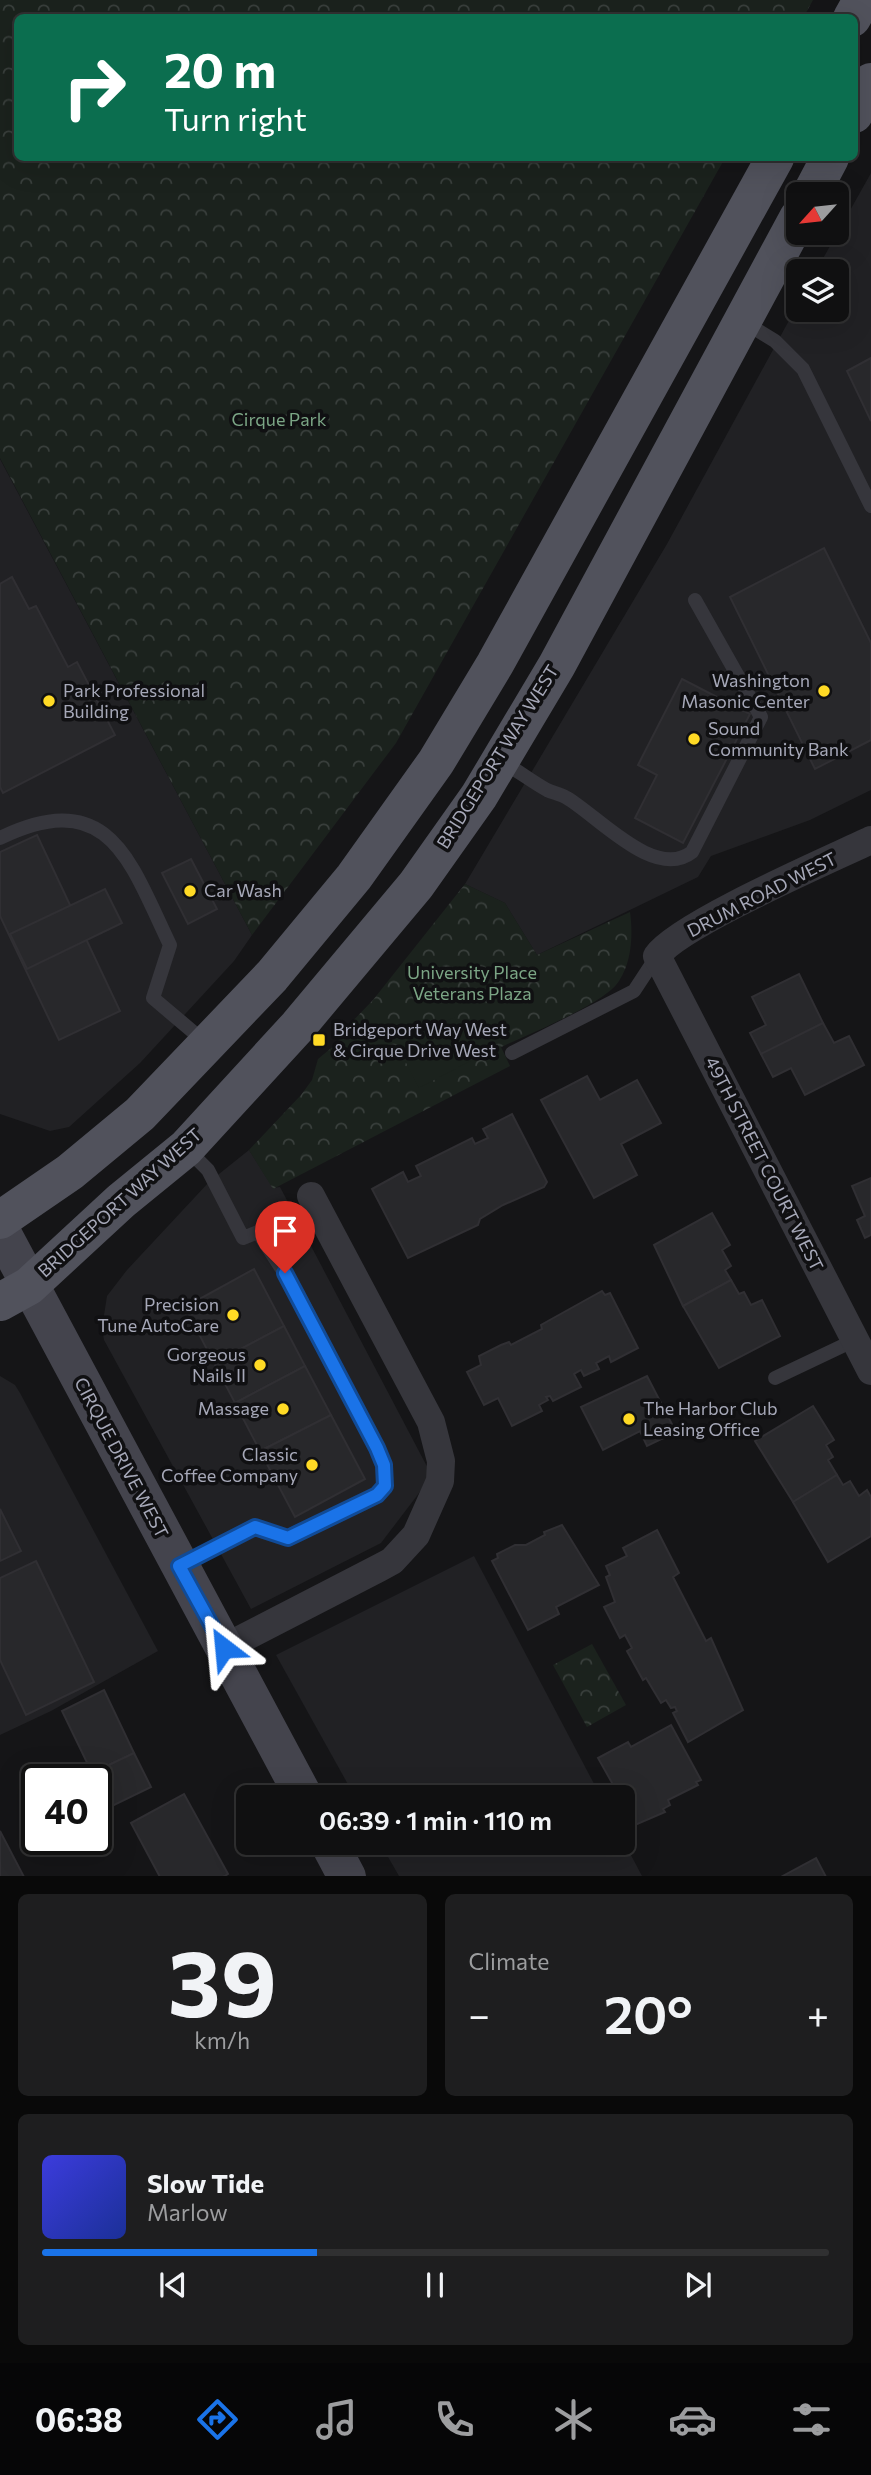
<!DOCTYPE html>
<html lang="en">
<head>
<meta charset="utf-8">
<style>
	body { margin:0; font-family:Commissioner,sans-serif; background:#1e1e1f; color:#f1f3f6; height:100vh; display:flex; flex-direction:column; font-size:26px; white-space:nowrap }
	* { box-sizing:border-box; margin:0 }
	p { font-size:23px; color:#9c9d9f }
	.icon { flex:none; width:38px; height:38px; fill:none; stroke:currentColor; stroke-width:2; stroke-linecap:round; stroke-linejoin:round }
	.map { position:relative; height:1876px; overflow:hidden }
	.sheet { display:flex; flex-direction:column; gap:18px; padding:18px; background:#090909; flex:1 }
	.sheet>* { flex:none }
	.guide { position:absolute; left:14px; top:14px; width:844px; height:147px; border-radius:10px; box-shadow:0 7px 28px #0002,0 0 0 2px #303031; background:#0b6e4f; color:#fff; overflow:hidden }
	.needle { width:46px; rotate:243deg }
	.tools { position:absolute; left:786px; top:182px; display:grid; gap:14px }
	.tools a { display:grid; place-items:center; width:63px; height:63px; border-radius:10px; background:#101011; box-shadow:0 7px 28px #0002,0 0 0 2px #303031; font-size:35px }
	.speed { position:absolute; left:21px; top:1764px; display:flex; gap:14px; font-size:35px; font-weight:700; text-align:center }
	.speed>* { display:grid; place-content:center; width:91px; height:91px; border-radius:50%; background:#101011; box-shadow:0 7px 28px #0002,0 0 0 2px #303031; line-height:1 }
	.speed .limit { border:4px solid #111; border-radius:10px; background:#fff; color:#111 }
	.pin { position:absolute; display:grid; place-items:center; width:60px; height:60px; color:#fff; margin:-72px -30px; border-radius:50% 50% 50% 0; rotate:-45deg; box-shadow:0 0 7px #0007 }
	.pin .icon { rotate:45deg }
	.me { position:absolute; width:77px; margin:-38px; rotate:331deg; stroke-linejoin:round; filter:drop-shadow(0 0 5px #0008) }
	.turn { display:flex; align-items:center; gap:24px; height:147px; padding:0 35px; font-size:32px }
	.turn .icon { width:91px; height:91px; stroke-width:2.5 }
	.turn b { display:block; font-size:49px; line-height:60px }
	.big { font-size:52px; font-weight:600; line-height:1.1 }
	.sheet .tile { flex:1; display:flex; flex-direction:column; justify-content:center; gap:10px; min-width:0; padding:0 24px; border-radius:10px; background:#1e1e1f }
	.sheet .dial { align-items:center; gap:0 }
	.dial b { font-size:91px; line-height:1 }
	.song { display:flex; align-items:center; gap:21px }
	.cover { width:84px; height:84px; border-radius:10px; background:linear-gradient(135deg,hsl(240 70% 55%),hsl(230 70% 35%)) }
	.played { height:7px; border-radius:4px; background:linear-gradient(90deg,#1a73e8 35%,#303031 35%) }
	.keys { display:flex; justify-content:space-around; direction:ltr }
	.heat { display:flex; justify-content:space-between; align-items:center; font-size:38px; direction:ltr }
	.sheet .tiles { flex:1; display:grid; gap:18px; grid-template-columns:1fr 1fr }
	.tile:last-child { grid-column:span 2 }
	.trip { position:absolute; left:236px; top:1785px; width:399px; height:70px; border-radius:10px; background:#101011; box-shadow:0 7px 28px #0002,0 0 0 2px #303031; font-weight:600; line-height:70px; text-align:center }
	.menu { display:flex; height:112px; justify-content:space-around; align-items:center; background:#060607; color:#9c9d9f }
	.menu .icon { width:49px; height:49px }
	.menu .current { color:#1a73e8 }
	.menu b { font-size:32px; color:#f1f3f6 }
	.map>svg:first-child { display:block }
</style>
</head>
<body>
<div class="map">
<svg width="871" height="1877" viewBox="0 0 871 1877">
	<defs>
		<pattern id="park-crowns" width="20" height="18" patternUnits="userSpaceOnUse" patternTransform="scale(1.75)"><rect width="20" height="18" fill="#1b221d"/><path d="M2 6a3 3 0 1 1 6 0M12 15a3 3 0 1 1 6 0" fill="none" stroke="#393f3c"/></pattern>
	</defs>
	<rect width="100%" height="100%" fill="#151517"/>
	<g fill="#212124">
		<path d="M871,173V790L810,820L711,856L698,877L537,955L505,903L465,884L667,544L798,304V310H836V271H816Z"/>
		<path d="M0,459L252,935L234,961L140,1063L69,1127L50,1131L0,1114Z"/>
		<path d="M249,1150L273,1188L280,1187L432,1476L381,1543L251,1609L104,1340L102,1328L107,1296L127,1270L209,1182Z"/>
		<path d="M0,1376L15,1385L20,1393L158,1651L51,1711L0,1735Z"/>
		<path d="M474,1556L601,1797H355L276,1655Z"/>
		<path d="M623,1840L642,1876H399L380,1843H623Z"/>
	</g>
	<g fill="url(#park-crowns)">
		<path d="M0,0H813L803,18H18V158H725L396,743L252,935L0,458Z"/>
		<path d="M465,884L505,903L537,955L630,912C633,934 632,961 619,981C606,1003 527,1035 501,1047L510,1066L273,1189L249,1150L301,1095L312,1080L318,1059L336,1044L347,1027L373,1000Z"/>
		<path d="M592,1644L626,1705L587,1727L553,1665Z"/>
	</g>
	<path fill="#1b221d" d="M454,1017L476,1058L419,1088L398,1047Z"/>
	<g fill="#28282b" stroke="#302f33" stroke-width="2">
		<path d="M871,358V421L847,371Z"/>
		<path d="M824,548L871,643V740L815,769L730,597Z"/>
		<path d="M12,577L29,609L36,606L68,667L77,662L115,735L3,793L0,787V584Z"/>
		<path d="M682,679L750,714L683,843L635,818L657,775L638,765Z"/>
		<path d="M37,835L120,1011L59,1040L0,916V852Z"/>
		<path d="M191,859L217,909L188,924L162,873Z"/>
		<path d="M105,889L122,923L27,969L10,934Z"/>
		<path d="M799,974L823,1023L761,1054L750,1033L766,1025L752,997Z"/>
		<path d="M823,1023L834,1043L849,1036L864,1065L805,1095L791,1068L773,1077L761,1054Z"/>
		<path d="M587,1076L600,1100L637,1080L661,1123L621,1144L637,1175L594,1198L541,1100Z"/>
		<path d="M512,1114L547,1182L544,1187L503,1205L480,1219L478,1225L408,1258L372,1189L403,1172L408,1182L421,1176L416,1166L472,1138L475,1144L488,1138L483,1129Z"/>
		<path d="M871,1178V1235L865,1238L857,1220L865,1216L852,1186Z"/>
		<path d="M712,1213L730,1245L722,1250L731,1266L725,1270L731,1280L683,1306L654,1245Z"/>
		<path d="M254,1269L284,1326L214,1363L185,1307Z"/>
		<path d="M731,1280L739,1294L744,1292L751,1305L762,1300L780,1336L719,1368L683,1306Z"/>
		<path d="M602,1291L605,1295L610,1293L638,1348L611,1362L609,1356L596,1363L599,1369L584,1376L581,1370L574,1374L581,1387L553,1401L550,1396L546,1397L548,1400L539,1405L542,1411L512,1426L498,1398L484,1405L467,1372L481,1365L479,1356L501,1345L509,1342L511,1345L542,1329L541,1325Z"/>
		<path d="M284,1326L305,1366L235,1403L214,1363Z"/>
		<path d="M305,1366L331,1415L260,1451L235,1403Z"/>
		<path d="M647,1376L676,1432L647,1446L640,1431L603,1450L581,1407Z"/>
		<path d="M813,1406L834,1440L826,1445L833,1457L828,1460L837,1475L793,1502L755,1441Z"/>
		<path d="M331,1415L365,1479L295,1517L260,1451Z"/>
		<path d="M837,1475L843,1485L850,1481L859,1496L867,1490L871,1497V1536L828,1562L793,1502Z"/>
		<path d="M0,1509L21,1551L0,1561Z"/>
		<path d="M562,1525L599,1585L556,1607L559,1614L528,1630L492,1561L498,1558L497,1554L515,1545H526L545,1535L544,1532Z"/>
		<path d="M657,1530L679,1573L673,1577L706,1641L711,1638L743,1710L688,1742L673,1713L677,1711L675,1707L671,1708L666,1700L661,1703L646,1678L643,1680L627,1651L632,1648L625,1635L620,1638L604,1607L615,1602L606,1577L610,1575L606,1566L627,1556L623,1548Z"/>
		<path d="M36,1561L94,1682L26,1715L0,1660V1578Z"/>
		<path d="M104,1690L134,1753L92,1773L62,1711Z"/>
		<path d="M671,1725L701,1780L696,1782L698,1785L668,1800L670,1805L663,1809L665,1812L635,1825L623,1797H620L598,1758L628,1742L631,1747Z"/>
		<path d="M134,1753L151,1787L108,1808L92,1773Z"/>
		<path d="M184,1794L228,1874L223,1877H160L131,1823Z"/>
		<path d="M0,1831L24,1877H0Z"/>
		<path d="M816,1858L826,1877H781Z"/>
	</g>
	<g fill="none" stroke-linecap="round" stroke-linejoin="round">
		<g stroke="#36363c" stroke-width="14">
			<path d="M744,322L775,341L803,369L871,506"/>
			<path d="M501,761C517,770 531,781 547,790C554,793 561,794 567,798C598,816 655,881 692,852L761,717L695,600"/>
			<path d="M0,838C110,785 130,862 170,945L153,998L205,1042"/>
			<path d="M512,1053L634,991L657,956"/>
			<path d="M775,1378L855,1340"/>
			<path d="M181,1566L255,1527L288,1538L377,1495L385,1486L386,1476L378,1448L298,1294L258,1232L243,1238L208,1170L187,1149"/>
		</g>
		<g stroke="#36363c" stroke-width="28">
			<path d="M871,840C829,860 678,925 657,956L871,1371"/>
			<path d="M224,1648L379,1568L392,1561L416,1535L440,1481L441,1461L431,1422L311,1196"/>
		</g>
		<g stroke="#44444d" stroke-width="38">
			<path d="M0,1229L304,1797"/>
			<path d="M329,1843L347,1877"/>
		</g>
		<g stroke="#51525c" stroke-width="38">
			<path d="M852,18L862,0"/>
			<path d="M854,114L871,82"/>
			<path d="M811,194L830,158"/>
			<path d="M0,1220L70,1172L140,1114L272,976L354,877L436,762L495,664L775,158"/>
			<path d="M0,1302L29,1286L121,1201L186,1148L298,1026L416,885L479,796L557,665L798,218"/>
		</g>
	</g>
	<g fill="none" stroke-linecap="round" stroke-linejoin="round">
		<defs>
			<path id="route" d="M224,1648L179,1566L255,1527L288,1538L377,1495L385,1486L384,1465L377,1448L285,1273"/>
		</defs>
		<use href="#route" stroke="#114b97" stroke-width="18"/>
		<use href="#route" stroke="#1a73e8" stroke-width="12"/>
	</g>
	<g fill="#ffda25" stroke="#101012" stroke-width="2.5">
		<circle cx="824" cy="691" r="7"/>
		<circle cx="49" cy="701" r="7"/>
		<circle cx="694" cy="739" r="7"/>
		<circle cx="190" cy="891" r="7"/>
		<rect x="312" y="1033" width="14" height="14" rx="3.5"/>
		<circle cx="233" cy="1315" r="7"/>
		<circle cx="260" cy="1365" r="7"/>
		<circle cx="283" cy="1409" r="7"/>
		<circle cx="629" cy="1419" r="7"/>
		<circle cx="312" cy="1465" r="7"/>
	</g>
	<g text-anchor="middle" stroke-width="7" stroke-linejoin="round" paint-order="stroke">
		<g font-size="18" fill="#7ba585" stroke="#101012">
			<text x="279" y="426">Cirque Park</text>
			<text x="472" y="979">University Place<tspan x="472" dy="21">Veterans Plaza</tspan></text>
		</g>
		<g font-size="18" fill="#a6a8b8" stroke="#101012" text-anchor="end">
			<text x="810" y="687">Washington<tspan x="810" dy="21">Masonic Center</tspan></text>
			<text x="63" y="697" text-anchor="start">Park Professional<tspan x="63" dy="21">Building</tspan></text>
			<text x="708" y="735" text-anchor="start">Sound<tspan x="708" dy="21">Community Bank</tspan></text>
			<text x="204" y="897" text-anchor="start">Car Wash</text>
			<text x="333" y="1036" text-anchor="start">Bridgeport Way West<tspan x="333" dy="21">&amp; Cirque Drive West</tspan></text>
			<text x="219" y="1311">Precision<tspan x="219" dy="21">Tune AutoCare</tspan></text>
			<text x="246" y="1361">Gorgeous<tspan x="246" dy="21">Nails II</tspan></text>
			<text x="269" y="1415">Massage</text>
			<text x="643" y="1415" text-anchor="start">The Harbor Club<tspan x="643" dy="21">Leasing Office</tspan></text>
			<text x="298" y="1461">Classic<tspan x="298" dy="21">Coffee Company</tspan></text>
		</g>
		<g font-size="18" fill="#a6a8b8" stroke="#101012">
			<text transform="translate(498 757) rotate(-58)" y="6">BRIDGEPORT WAY WEST</text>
			<text transform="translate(762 895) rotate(-27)" y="6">DRUM ROAD WEST</text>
			<text transform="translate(764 1164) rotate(63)" y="6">49TH STREET COURT WEST</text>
			<text transform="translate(120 1203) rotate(-42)" y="6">BRIDGEPORT WAY WEST</text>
			<text transform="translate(121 1458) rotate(62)" y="6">CIRQUE DRIVE WEST</text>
		</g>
	</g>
</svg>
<div class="tools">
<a><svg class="needle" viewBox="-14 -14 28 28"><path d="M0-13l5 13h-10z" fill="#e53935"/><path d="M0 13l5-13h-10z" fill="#9c9d9f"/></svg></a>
<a><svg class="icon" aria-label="layers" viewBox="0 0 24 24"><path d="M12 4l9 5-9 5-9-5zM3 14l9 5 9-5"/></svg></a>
</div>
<div class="speed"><div class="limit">40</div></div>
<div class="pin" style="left:285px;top:1273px;background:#d93025"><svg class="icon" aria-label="arrive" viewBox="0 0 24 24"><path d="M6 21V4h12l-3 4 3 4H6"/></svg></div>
<svg class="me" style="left:224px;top:1648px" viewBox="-20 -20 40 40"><path d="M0-17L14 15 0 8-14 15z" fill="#1a73e8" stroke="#fff" stroke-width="4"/></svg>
<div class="trip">06:39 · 1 min · 110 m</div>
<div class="guide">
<div class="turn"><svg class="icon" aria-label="right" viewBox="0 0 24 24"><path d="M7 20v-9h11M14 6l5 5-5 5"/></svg><div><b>20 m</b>Turn right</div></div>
</div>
</div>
<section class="sheet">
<div class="tiles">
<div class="tile dial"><b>39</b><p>km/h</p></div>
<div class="tile"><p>Climate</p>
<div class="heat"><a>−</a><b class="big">20°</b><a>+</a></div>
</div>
<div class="tile">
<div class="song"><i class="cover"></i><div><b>Slow Tide</b><p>Marlow</p></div></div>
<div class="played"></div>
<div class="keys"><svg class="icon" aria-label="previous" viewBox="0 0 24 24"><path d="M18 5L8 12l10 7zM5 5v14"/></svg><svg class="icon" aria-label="pause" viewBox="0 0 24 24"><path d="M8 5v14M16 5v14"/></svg><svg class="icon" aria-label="next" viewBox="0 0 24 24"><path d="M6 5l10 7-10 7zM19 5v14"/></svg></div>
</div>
</div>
</section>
<nav class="menu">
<b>06:38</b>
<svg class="icon current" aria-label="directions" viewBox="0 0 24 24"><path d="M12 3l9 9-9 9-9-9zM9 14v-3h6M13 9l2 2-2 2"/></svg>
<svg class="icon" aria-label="music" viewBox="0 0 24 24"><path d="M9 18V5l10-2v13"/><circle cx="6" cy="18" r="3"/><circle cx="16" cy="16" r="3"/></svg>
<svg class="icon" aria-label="phone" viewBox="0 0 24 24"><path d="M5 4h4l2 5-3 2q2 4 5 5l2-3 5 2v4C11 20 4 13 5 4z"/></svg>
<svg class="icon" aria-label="climate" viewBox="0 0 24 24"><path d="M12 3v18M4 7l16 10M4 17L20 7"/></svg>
<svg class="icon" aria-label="car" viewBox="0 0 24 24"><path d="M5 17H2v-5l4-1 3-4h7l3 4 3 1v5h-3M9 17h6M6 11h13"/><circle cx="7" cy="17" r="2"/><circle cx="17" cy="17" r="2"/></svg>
<svg class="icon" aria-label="filters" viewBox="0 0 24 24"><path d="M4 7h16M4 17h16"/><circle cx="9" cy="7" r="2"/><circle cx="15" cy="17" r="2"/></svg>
</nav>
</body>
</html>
